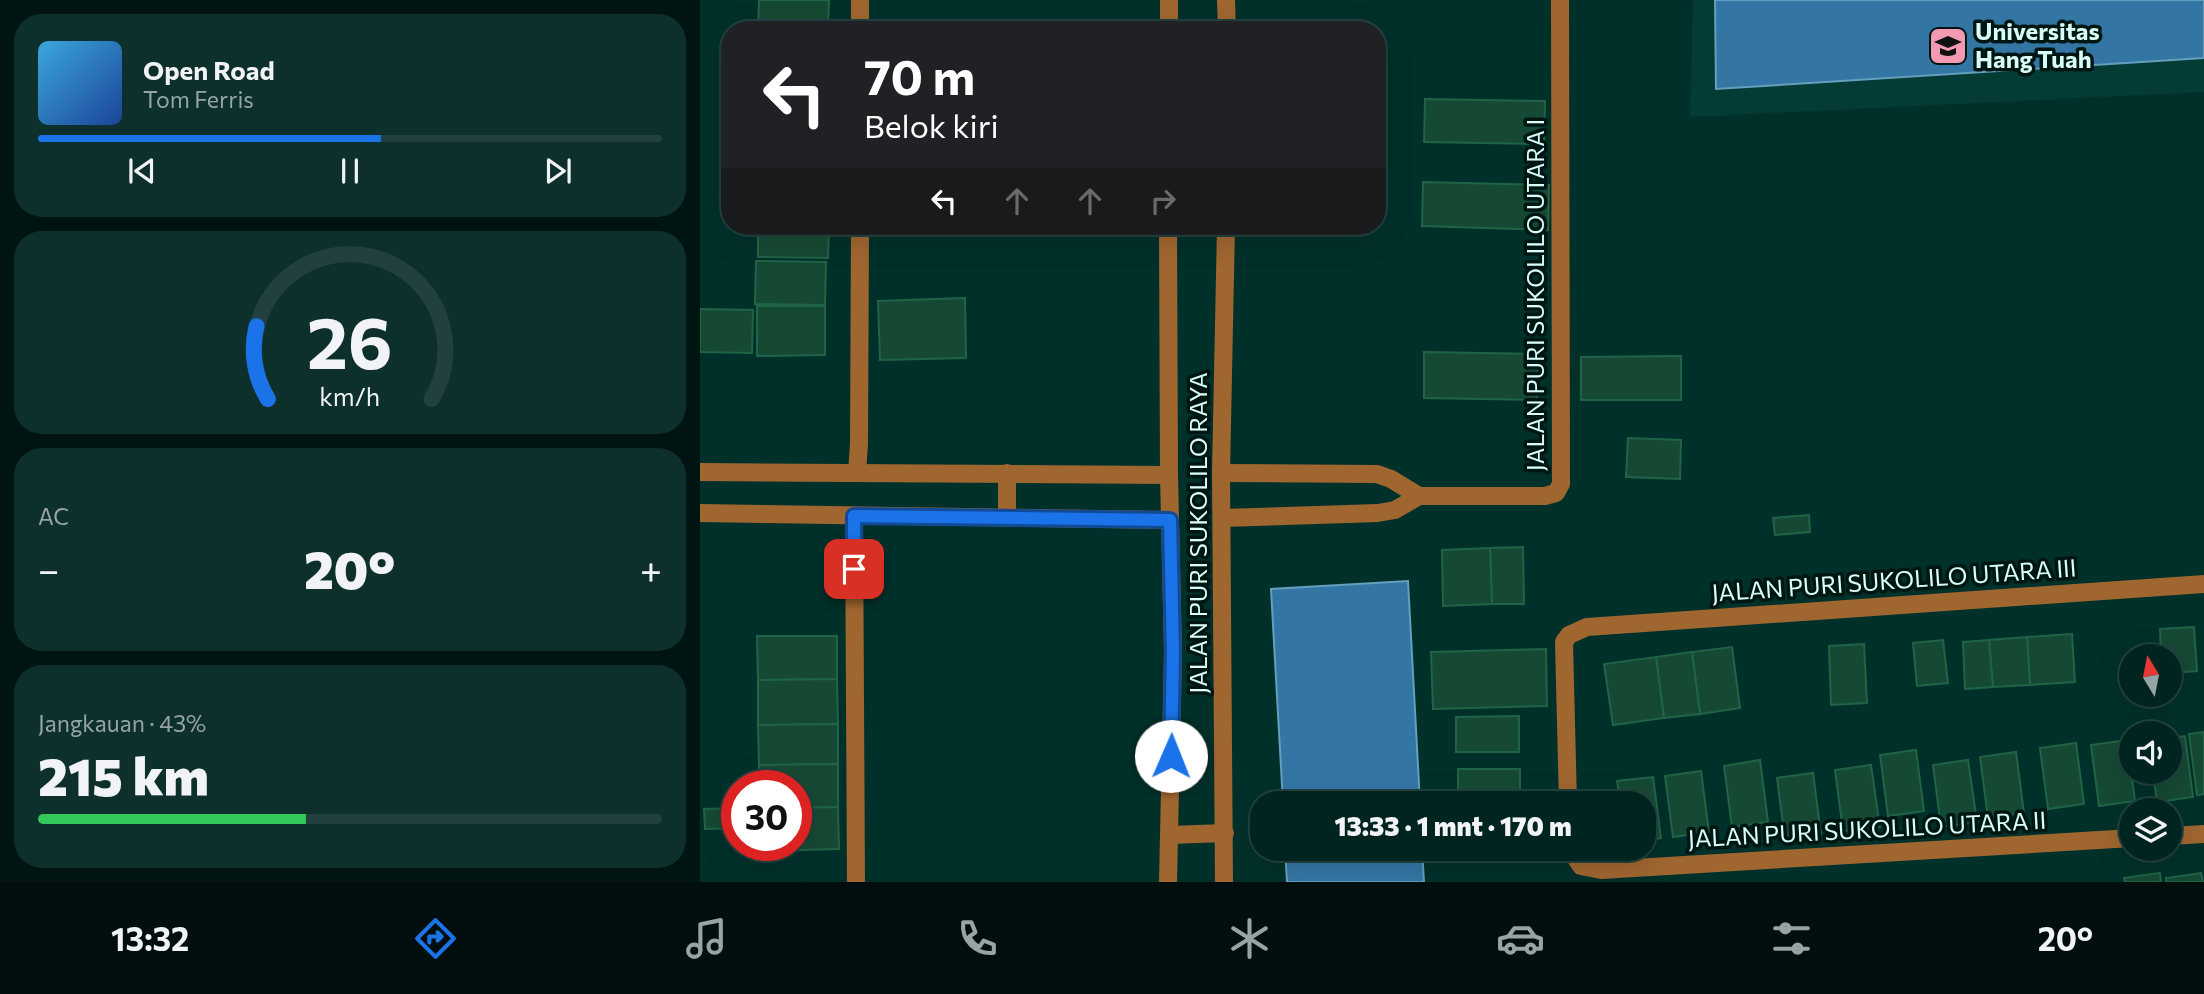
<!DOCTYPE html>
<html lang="id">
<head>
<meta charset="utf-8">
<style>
	body { margin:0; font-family:Commissioner,sans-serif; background:#0e302d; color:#f1f3f6; height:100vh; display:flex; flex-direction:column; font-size:26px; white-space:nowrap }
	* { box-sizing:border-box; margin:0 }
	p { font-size:23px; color:#95a4a5 }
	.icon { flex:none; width:38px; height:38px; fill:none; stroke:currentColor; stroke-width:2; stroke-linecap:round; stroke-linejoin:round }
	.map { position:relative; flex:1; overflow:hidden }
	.details { display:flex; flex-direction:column; gap:14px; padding:14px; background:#001412; width:700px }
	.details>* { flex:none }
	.guide { position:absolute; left:21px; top:21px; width:665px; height:214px; border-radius:28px; box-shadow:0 7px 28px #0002,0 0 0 2px #22413e; background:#202124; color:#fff; overflow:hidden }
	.needle { width:46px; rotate:350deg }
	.buttons { position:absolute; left:1419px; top:644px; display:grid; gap:14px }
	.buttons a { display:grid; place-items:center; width:63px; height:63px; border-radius:50%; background:#002420; box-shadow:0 7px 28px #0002,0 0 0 2px #22413e; font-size:35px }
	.speed { position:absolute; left:21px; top:770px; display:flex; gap:14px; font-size:35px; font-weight:700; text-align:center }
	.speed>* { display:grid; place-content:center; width:91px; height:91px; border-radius:50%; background:#002420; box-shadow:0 7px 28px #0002,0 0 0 2px #22413e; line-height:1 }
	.speed .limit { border:10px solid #d22; background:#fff; color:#111 }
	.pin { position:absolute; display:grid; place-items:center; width:60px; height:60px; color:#fff; margin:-30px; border-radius:14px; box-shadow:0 4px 10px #0006 }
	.me { position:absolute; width:77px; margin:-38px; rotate:1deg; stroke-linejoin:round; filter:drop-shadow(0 0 5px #0008) }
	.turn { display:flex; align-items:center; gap:24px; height:147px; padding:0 28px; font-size:32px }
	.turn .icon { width:91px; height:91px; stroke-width:2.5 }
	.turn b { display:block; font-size:49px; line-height:60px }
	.lanes { display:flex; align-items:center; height:66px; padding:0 28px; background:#0003; justify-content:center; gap:35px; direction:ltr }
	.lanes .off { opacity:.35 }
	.big { font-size:52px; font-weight:800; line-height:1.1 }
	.details .card { flex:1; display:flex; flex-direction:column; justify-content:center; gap:10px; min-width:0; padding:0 24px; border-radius:28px; background:#0e302d }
	.details .dial { align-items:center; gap:0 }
	.dial svg { height:182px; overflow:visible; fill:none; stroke:#22413e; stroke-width:7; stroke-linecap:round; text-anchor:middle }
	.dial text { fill:#f1f3f6; stroke:none }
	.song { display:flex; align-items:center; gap:21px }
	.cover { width:84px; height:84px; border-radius:10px; background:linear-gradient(135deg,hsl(200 70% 55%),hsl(220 70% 35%)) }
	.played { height:7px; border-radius:4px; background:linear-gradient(90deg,#1a73e8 55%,#22413e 55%) }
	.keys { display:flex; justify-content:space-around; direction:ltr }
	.heat { display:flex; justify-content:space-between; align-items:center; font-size:38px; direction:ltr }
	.charge { height:10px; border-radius:5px; background:linear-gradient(90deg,#34c759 43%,#22413e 0) }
	.trip { position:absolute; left:550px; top:791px; width:406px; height:70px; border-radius:28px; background:#002420; box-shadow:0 7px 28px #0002,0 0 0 2px #22413e; font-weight:800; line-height:70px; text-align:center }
	.menu { display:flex; height:112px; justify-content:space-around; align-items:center; background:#000e0d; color:#95a4a5 }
	.menu .icon { width:49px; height:49px }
	.menu .active { color:#1a73e8 }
	.menu b { font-size:32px; color:#f1f3f6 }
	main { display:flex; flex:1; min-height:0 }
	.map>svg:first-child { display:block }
</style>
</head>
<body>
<main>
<section class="details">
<div class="card">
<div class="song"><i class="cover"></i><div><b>Open Road</b><p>Tom Ferris</p></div></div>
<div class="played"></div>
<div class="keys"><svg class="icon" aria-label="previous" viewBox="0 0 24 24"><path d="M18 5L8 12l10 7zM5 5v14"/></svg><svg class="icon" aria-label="pause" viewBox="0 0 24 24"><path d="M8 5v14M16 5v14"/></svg><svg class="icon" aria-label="next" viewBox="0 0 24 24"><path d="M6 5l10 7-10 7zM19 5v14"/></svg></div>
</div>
<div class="card dial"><svg viewBox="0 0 100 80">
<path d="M14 69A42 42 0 1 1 86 69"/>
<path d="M14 69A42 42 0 0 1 9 37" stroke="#1a73e8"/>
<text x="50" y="56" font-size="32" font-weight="700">26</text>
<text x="50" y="72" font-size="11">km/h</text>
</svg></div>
<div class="card"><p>AC</p>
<div class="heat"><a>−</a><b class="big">20°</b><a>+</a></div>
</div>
<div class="card"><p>Jangkauan · 43%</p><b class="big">215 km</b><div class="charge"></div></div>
</section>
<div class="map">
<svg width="1504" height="882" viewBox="0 0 1504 882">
	<rect width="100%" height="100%" fill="#00302a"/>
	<path fill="#043c35" d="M993,0H1504V92L990,117Z"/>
	<g fill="#3376a4" stroke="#649fbd" stroke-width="2">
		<path d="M1015,0H1504V58L1016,89Z"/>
		<path d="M708,581L720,803H583L571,589Z"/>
		<path d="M585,849H722L724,882H587Z"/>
	</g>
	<g fill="#164933" stroke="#206447" stroke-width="2">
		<path d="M59,0H129L128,30H58Z"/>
		<path d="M725,99L845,101L844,144L724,142Z"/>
		<path d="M723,182L849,185L848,230L722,226Z"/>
		<path d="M58,226H129L128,258L58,257Z"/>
		<path d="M56,261L126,262L125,305L55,304Z"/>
		<path d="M265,298L266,358L180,360L178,301Z"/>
		<path d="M57,306H125V355L57,356Z"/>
		<path d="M0,309L53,310L52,353L0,352Z"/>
		<path d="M724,352L838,354L837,400L724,398Z"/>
		<path d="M981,356V400H881V357Z"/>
		<path d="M928,438L981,440L980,479L926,477Z"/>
		<path d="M1109,515L1110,532L1075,535L1073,518Z"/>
		<path d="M823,547L824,604H792L790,548Z"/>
		<path d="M790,548L792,604L743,606L742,550Z"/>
		<path d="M1494,627L1497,671L1470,673V656H1461L1460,629Z"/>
		<path d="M1372,634L1375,682L1330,685L1327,637Z"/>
		<path d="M57,636H137V679L58,680Z"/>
		<path d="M1327,637L1330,685L1293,687L1289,640Z"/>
		<path d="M1243,640L1248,683L1217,686L1213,643Z"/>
		<path d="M1289,640L1293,687L1265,689L1263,642Z"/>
		<path d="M1164,644L1167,703L1131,705L1129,646Z"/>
		<path d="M1032,647L1040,708L1000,714L992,652Z"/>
		<path d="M846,649L847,706L733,709L731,652Z"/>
		<path d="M992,652L1000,714L964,718L956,657Z"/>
		<path d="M956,657L964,718L913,725L904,664Z"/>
		<path d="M137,679L138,724L58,725V680Z"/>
		<path d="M819,716V752H756V717Z"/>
		<path d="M138,724V764L59,765L58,725Z"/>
		<path d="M1504,732V794L1497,795L1489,734Z"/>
		<path d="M1485,736L1493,797L1457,802L1453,772H1470V738Z"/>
		<path d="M1427,740L1435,801L1399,806L1391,745Z"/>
		<path d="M1376,743L1384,804L1348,809L1340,748Z"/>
		<path d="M1216,750L1224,811L1188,816L1180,755Z"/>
		<path d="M1316,752L1324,813L1288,818L1280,757Z"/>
		<path d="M1060,760L1068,822L1032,827L1024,766Z"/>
		<path d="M1268,760L1277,822L1241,827L1233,765Z"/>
		<path d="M138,764V807L96,808V786H59V765Z"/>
		<path d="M1171,765L1180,827L1143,831L1135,770Z"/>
		<rect x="758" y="769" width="62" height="34"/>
		<path d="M1001,771L1009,832L973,837L965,776Z"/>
		<path d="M1113,773L1121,834L1085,839L1077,778Z"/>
		<path d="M953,777L961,838L943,840V803H920L917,781Z"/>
		<path d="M138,807L139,849L60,851L59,845H96V808Z"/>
		<path d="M36,808L37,828L5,829L4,809Z"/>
		<rect x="758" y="849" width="62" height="2"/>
		<path d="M1460,873L1461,882H1425L1424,878Z"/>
		<path d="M1501,873L1503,882H1466V878Z"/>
	</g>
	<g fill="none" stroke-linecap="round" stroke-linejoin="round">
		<g stroke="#9f6630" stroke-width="18">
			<path d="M469,0V30"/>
			<path d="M526,0L527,30"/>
			<path d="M160,30V0"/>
			<path d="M468,226L469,475L473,652L468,882"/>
			<path d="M0,472L469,475"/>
			<path d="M157,473L159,444L160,226"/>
			<path d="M521,473L677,474L691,479L719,496L695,510L678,513L522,518"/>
			<path d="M719,496H845L856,493L861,484L860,0"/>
			<path d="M0,513L470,520"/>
			<path d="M154,516L156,882"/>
			<path d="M307,518V473"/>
			<path d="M868,803L864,642L869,635L887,627L1504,584"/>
			<path d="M469,835L525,833"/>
			<path d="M1470,836L1504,834"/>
			<path d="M870,849L881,866L901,870L1432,838"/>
			<path d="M524,882L521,473L526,226"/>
		</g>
	</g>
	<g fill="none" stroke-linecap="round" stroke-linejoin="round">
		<defs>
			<path id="route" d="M154,569V516L470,520L473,652L471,756"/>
		</defs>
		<use href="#route" stroke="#114b97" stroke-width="18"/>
		<use href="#route" stroke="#1a73e8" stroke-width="12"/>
	</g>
	<defs>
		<symbol id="university-square" viewBox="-11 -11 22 22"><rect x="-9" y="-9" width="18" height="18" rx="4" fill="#f19ab2" stroke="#001612"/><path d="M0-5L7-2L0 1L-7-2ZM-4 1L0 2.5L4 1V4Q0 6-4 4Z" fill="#111"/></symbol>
	</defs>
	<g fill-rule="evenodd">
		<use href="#university-square" x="1226" y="24" width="44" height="44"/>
	</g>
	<g text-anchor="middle" stroke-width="7" stroke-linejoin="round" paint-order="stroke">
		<g font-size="24" font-weight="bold" fill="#d7fef7" stroke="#001612" text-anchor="start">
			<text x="1275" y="40">Universitas<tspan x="1275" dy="28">Hang Tuah</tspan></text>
		</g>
		<g font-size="24" fill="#d7fef7" stroke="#001612">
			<text transform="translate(836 295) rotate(-90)" y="8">JALAN PURI SUKOLILO UTARA I</text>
			<text transform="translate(499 533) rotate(-90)" y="8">JALAN PURI SUKOLILO RAYA</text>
			<text transform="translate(1194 581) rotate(-4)" y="8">JALAN PURI SUKOLILO UTARA III</text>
			<text transform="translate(1167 830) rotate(-3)" y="8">JALAN PURI SUKOLILO UTARA II</text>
		</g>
	</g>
</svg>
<div class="buttons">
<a><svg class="needle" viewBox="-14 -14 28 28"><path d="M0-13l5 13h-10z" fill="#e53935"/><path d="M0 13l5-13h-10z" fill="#95a4a5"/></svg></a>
<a><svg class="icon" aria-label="sound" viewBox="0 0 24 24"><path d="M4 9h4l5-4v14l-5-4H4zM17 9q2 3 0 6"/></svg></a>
<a><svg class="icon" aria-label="layers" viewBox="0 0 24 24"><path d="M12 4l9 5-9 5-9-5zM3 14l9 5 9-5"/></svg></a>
</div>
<div class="speed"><div class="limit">30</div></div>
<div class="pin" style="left:154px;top:569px;background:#d93025"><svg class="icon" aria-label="arrive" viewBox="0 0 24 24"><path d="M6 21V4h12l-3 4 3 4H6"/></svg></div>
<svg class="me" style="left:471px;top:756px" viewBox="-20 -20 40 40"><circle r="19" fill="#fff"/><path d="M0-13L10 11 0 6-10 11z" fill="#1a73e8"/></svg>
<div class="trip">13:33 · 1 mnt · 170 m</div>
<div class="guide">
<div class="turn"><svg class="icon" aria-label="left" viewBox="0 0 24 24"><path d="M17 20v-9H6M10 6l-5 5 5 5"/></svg><div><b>70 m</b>Belok kiri</div></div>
<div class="lanes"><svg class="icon" aria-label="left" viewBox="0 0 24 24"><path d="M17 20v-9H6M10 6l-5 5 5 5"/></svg><svg class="icon off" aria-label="ahead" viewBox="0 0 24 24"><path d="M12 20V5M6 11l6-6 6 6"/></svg><svg class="icon off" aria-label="ahead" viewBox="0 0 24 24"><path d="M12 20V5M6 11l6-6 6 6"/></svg><svg class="icon off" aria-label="right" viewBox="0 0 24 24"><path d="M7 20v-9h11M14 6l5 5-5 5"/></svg></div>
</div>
</div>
</main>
<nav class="menu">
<b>13:32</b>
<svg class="icon active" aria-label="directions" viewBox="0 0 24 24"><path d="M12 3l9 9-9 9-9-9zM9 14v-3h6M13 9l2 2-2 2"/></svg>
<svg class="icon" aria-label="music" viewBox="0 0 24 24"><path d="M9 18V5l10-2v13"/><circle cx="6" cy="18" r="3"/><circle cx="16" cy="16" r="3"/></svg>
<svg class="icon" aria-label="phone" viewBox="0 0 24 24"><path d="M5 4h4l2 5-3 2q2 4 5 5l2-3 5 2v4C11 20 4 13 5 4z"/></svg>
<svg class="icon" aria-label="climate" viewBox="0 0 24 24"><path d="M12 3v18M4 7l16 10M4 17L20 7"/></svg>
<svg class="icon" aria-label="car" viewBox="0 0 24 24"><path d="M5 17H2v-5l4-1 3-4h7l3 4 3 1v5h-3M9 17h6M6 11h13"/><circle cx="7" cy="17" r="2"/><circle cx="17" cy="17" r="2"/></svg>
<svg class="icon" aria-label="filters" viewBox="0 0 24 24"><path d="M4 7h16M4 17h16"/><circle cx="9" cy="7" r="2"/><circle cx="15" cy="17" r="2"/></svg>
<b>20°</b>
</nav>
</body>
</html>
